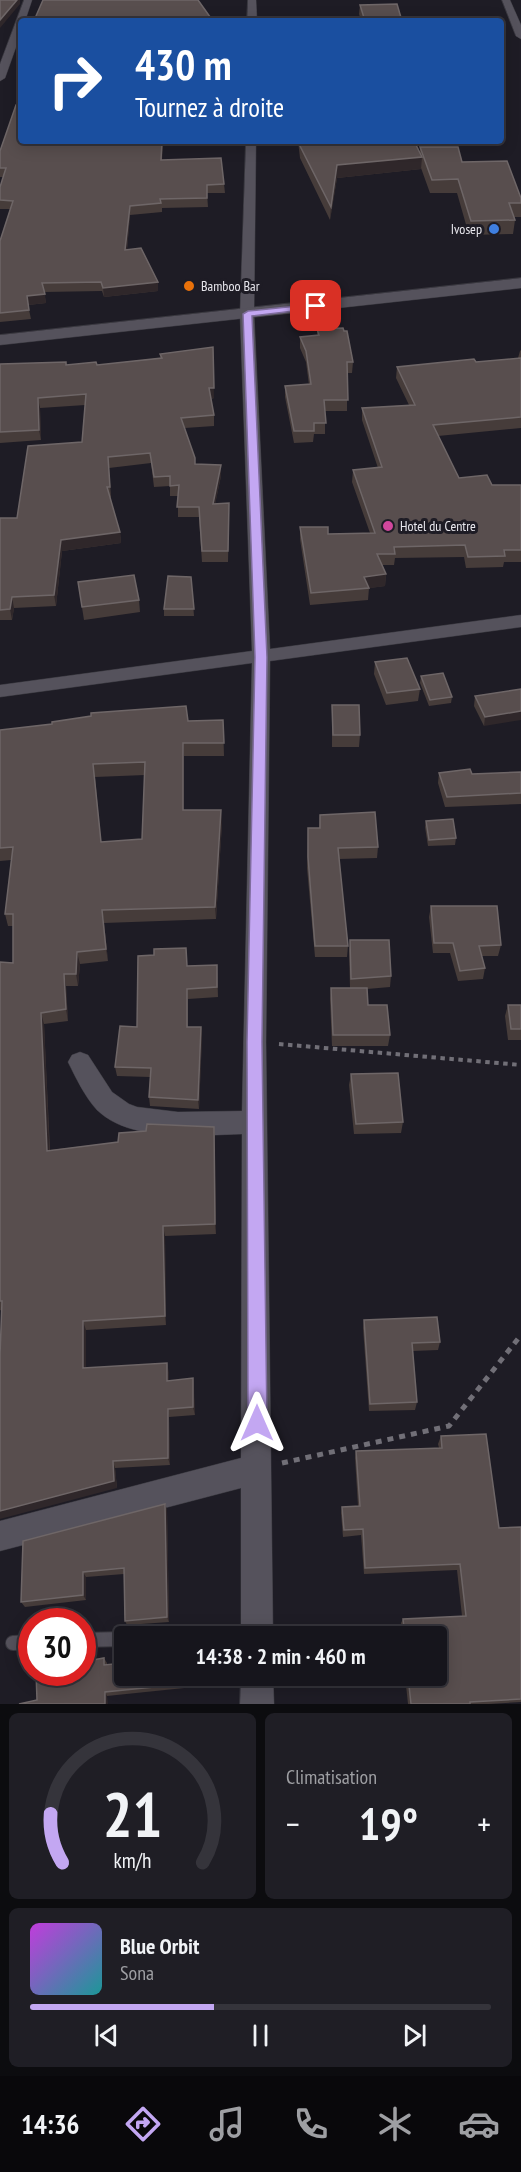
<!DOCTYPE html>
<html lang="fr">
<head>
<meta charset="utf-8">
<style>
	body { margin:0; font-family:"PT Sans Narrow",sans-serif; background:#1f1e25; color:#f1f3f6; height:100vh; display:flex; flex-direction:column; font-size:22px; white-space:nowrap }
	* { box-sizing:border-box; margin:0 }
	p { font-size:20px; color:#9e9fa3 }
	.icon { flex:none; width:33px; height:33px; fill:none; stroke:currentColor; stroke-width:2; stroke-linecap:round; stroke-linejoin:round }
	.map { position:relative; height:1704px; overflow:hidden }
	.drawer { display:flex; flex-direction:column; gap:9px; padding:9px; background:#0c0c0f; flex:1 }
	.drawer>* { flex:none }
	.hud { position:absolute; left:18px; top:18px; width:486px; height:126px; border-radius:6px; box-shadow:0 3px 15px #0003,0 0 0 2px #35343b; background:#1a4fa0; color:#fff; overflow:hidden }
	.speed { position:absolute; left:18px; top:1608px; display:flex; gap:12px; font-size:30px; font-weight:700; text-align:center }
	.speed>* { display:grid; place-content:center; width:78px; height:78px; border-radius:50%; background:#16151c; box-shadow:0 3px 15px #0003,0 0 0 2px #35343b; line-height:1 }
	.speed .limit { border:9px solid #d22; background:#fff; color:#111 }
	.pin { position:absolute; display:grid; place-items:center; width:51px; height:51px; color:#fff; margin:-26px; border-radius:12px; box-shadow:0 3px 9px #0006 }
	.me { position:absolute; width:66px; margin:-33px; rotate:0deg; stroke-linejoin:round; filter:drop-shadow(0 0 4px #0008) }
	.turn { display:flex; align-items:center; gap:21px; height:126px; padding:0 18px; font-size:27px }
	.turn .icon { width:78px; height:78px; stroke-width:2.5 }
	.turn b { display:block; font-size:42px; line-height:51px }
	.big { font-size:45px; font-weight:800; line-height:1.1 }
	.drawer .tile { flex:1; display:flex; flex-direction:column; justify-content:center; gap:9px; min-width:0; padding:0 21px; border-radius:9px; background:#1f1e25 }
	.drawer .dial { align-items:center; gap:0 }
	.dial svg { height:156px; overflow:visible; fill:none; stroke:#35343b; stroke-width:7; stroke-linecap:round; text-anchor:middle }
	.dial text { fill:#f1f3f6; stroke:none }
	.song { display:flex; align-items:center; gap:18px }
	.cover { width:72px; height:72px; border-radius:9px; background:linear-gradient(135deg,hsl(290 70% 55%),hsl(180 70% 35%)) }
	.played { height:6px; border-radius:3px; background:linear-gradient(90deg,#c3a7f2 40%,#35343b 40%) }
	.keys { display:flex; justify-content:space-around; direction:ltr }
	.heat { display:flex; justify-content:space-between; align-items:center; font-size:33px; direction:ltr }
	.drawer .tiles { flex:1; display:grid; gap:9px; grid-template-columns:1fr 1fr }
	.tile:last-child { grid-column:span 2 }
	.trip { position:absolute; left:114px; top:1626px; width:333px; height:60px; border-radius:6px; background:#16151c; box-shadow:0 3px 15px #0003,0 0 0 2px #35343b; font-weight:800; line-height:60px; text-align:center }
	.tabs { display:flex; height:96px; justify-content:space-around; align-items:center; background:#09080b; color:#9e9fa3 }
	.tabs .icon { width:42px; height:42px }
	.tabs .selected { color:#c3a7f2 }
	.tabs b { font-size:27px; color:#f1f3f6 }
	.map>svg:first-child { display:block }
</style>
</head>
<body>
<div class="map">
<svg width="521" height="1704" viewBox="0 0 521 1704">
	<rect width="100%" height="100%" fill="#1e1c25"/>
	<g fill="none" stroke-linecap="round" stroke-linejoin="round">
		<defs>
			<g id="service">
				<path d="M185,1636L253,1634"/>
				<path d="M82,1640L124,1639"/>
				<path d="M13,1643L32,1642"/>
			</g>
			<g id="minor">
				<path d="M24,0H32L25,21H21V33L5,78L0,81V64Z"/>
				<path d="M248,0H256L257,21H247Z"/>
				<path d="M502,0H510L521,25V39L516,36Z"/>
				<path d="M246,141H256L254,314L270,649L521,615V627L270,661L266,1042L273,1636H241V1488L0,1551V1521L241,1458L242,1134C199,1135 131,1143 97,1110C85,1097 76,1078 68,1062L72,1055L80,1052L88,1055L112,1092L129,1104L137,1107L178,1112L242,1111L252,663L0,697V685L252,651L240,314Z"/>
				<path d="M241,1676H273L274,1704H240Z"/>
			</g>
			<path id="tertiary" d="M521,278V288L0,345V335Z"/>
		</defs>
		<use href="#service" stroke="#39383f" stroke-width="16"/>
		<use href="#minor" stroke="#39383f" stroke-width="1"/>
		<use href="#tertiary" stroke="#39383f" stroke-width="1"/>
		<path stroke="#716f77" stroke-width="4" stroke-dasharray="4.5 4.5" stroke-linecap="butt" d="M279,1044L521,1065"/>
		<path stroke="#716f77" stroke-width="5" stroke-dasharray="6 6" stroke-linecap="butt" d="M282,1463L449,1426L521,1335"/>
		<use href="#service" stroke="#55525c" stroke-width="14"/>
		<use href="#minor" fill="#55525c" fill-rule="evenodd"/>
		<use href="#tertiary" fill="#55525c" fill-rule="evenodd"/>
	</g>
	<g fill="#463c3a" fill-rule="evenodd">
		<path d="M360,5L402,21H361L359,14Z"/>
		<path d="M21,141H163L162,160L224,184L225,193H207L208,207L162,208V212L130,215L127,250L158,291L104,297L102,291L44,292L46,303L28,305L31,319L0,322V241L10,209H0V187L3,177H0V151Z"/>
		<path d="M298,141L420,152V147L462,162L521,198V217H514L515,220L513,234L469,235L457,193H430L421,168V169L337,178L330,220L300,158Z"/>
		<path d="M317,329L353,362L352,373H347V411H325V434H314L313,442L294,443L285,397V386L309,385L306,362L300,348V337L317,335Z"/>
		<path d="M521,350V428L438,436L459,478L492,485H521V562H504L503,567L466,568L464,557L395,558L394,565H382L386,574L385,586L369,588L368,600L310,605L300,539V527L328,534L370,533L352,482L353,470L378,468L362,420V408L409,405L396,378L397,367L476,362L518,358L520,351Z"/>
		<path d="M160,354L214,398L211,399L214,415V426L185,428L195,464L221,476L215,504L229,514L228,562H202L199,517H178V496H170V486L154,487L151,463L109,468L111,497L110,498L120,532L121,543L62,551L56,606L14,608L12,620H0V518H17L82,442L85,405L40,408L41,440L0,443V364L66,362L67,365H97L160,358Z"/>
		<path d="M191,577L194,616H164V609Z"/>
		<path d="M78,582L139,600L140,612L84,620Z"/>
		<path d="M375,662L420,689L418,701L386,705L374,674Z"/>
		<path d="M421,676L452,697L451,703L429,706L420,683Z"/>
		<path d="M521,689L484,726L474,706L475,696Z"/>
		<path d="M332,705L360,735L359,747H332Z"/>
		<path d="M223,720L224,756H184V810L222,823L216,919L104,923L108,961L80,964L78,986H66L68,1021L44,1024L50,1150L118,1142L214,1127L216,1234L165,1236L166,1325L86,1330V1368L167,1363L169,1381L193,1378L195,1415L169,1417L170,1465L115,1468L117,1488L2,1311L0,1310V962L13,963V926H8L5,914L11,860L0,861V730ZM145,775L142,839L101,842L95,777Z"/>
		<path d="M521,772V804L445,807L438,783L439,773L472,774Z"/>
		<path d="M320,815L378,847L377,858L339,859L348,946L347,957H315L307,868L308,828H319Z"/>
		<path d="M426,821L456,838L455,845L428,846L425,827Z"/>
		<path d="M431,906L501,945L498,956H482L485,968L483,979L458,981L450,953H433L429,917Z"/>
		<path d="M350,940L391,976L390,987L367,989L368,1005L390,1035L388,1046H332L330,999L331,988H350L349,951Z"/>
		<path d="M186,948L187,966L217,965L218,997L188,999V1027H201L202,1037L199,1109L150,1106L149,1097L150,1077L117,1076L115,1067L137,1027L154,955Z"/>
		<path d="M508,1005H521V1040H508L505,1016Z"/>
		<path d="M351,1074L403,1122L401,1133L354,1134L349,1085Z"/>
		<path d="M364,1320L440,1342L438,1350L413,1351L417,1402L415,1410L369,1411L363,1328Z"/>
		<path d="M441,1436L499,1528L521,1527V1702L489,1704H408L405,1676H436V1636H402L401,1623L403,1619L462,1616L457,1570L364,1574L361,1535L343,1537L341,1513L342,1507L358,1506L355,1458L356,1451L439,1448L438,1444Z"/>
		<path d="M165,1504L167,1510L169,1622L127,1625L125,1621L124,1574L86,1577V1600L25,1607L21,1602Z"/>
		<path d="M104,1658L107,1663V1665L124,1676H194V1687L107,1696L37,1700Z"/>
	</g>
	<g fill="#2f272a">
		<path d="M17,0H20V4L0,28V20Z"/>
		<path d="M422,157L421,169L337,178L330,220L331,207L337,165Z"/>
		<path d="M130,206V215L126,259L125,250Z"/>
		<path d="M158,282V291L104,297L103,288Z"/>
		<path d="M45,294L46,303L28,305L27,296Z"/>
		<path d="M213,347L214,398L210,399L209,388Z"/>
		<path d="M38,398L40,408L41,440L39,430Z"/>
		<path d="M221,465V476L213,515V504Z"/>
		<path d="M120,532L121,543L62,551L56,606L54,595L61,540Z"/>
		<path d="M386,574L385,586L364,589V577Z"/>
		<path d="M12,597L14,608L12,620L10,609Z"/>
		<path d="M521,711V720L484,726L485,717Z"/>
		<path d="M183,743L184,756V823L183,810Z"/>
		<path d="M221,810L222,823L216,919L215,907Z"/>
		<path d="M102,910L104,923L108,961L106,949Z"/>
		<path d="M77,952L80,964L78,986L76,974Z"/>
		<path d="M64,974L66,986L68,1021L66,1009Z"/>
		<path d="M41,1013L44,1024L50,1161L47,1151Z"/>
		<path d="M201,1027L202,1037L199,1109L198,1100Z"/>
		<path d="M214,1127L215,1138L216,1234L215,1224Z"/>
		<path d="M163,1226L165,1236L166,1325L165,1316Z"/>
		<path d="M83,1321L86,1330V1377L83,1368Z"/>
		<path d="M167,1363L169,1372V1389L167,1381Z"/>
		<path d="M193,1378L194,1387L195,1415L193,1407Z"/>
		<path d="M168,1409L169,1417L170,1465L168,1458Z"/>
		<path d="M113,1461L115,1468L117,1488L0,1519V1511Z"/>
		<path d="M165,1504L167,1510L169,1622L167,1617Z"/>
		<path d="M83,1572L86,1577V1600L83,1595Z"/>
		<path d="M105,1692L107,1696L108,1704H105Z"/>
	</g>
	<g fill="#584e4e" stroke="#6e6667" stroke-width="1.5" fill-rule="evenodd">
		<path d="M0,0H17L0,20Z"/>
		<path d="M43,0H198L213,21H38L36,16Z"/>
		<path d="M397,4L402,21H365L360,5Z"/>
		<path d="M16,105H21V141H162L161,160L221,158L224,184L207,185V198L160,199L161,203L130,206L125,250L141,248L158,282L103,288L101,282L42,283L45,294L27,296L29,310L0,313V241L13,201L0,200V187L6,168H0V151Z"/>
		<path d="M300,141H414L422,157L337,165L331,207L300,146Z"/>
		<path d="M420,147H458L462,162L507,161L521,198V203H509L515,220L471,221L458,179L432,180Z"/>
		<path d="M343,328L344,331H347L353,362H347L348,400H324L326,423H314V431H294L285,386L311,384L306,351L300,337L319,335L317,329Z"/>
		<path d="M213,347L214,388H209L214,415L181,418L195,458V464L221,465L213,504L229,503L228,551H202L199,507H177L179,485L170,486V476L154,477L150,453L108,457L110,487H107L120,532L61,540L54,595L12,597L10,609L0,610V518H17L28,446L82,442L86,394L38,398L39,430L0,432V364L66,362V365L96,362L97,365L162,358L160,354Z"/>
		<path d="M521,358V417L433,425L459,478L487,475L492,485H521V550H504L505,556L468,557L465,545L394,547L395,554H377L386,574L364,577L369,588L311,593L300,527H328V534L375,533L353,470L382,467L362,408L415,405L397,367L474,359L476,362Z"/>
		<path d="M134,575L139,600L82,607L78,582Z"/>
		<path d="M168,576L191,577L194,609H164Z"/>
		<path d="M407,658L420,689L387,693L375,662Z"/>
		<path d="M443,673L452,697L430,700L421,676Z"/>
		<path d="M521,689V711L485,717L475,696Z"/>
		<path d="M332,705H359L360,735H333Z"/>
		<path d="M186,706L188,721L223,720L224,743H183V810H221L215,907L102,910L106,949L77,952L76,974H64L66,1009L41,1013L47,1151L118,1142L119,1133L146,1131L147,1124L214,1127L215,1224L163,1226L165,1316L83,1321V1368L167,1363V1381L193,1378V1407L168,1409V1458L113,1461L114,1481L0,1511V1355L2,1301H0V962L13,963V914H5L13,847L0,848V730L52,724V722L91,716V713ZM145,762L142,839L101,842L93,764Z"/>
		<path d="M470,769L472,774L521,772V793L447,797L439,773Z"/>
		<path d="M375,812L378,847L338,848L348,946H315L308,857V828H320V815Z"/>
		<path d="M453,819L456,838L429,840L426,821Z"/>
		<path d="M431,906H497L501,945L479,946L485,968L460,971L453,943H434Z"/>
		<path d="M350,940H389L391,976L351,979Z"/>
		<path d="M186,948L187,966L217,965V987L187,989V1027H201L198,1100L149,1097L151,1068L115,1067L120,1026L137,1027L138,956L154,955V949Z"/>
		<path d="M331,988H367L368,1005H387L390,1035H333Z"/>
		<path d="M508,1005H521V1029H511Z"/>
		<path d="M398,1073L403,1122L356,1124L351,1074Z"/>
		<path d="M437,1317L440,1342L412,1343L417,1402L370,1404L364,1320Z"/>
		<path d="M486,1434L499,1528L521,1527V1699L470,1702V1704H411L408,1676H436V1636H405L403,1619L466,1616L460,1564L365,1568L363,1529L344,1530L342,1507L360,1506L356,1451L442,1448L441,1436Z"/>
		<path d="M165,1504L167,1617L125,1621L124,1568L83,1572V1595L21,1602L23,1541Z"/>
		<path d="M104,1658V1665L124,1663V1676H192L193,1683L105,1692V1704H19L37,1700L36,1672H82V1662Z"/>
	</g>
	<path fill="#c3a7f2" stroke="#7f6d9d" stroke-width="1.5" d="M316,304L320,306L319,308L252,316L267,657L262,1042L267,1423L264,1429L257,1432L251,1429L248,1423L247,1042L255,657L243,314L248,311Z"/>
	<circle fill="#3f7fe0" stroke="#1e1c25" stroke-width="2" cx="494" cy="229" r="6"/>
	<circle fill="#e8710a" stroke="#1e1c25" stroke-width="2" cx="189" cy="286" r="6"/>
	<circle fill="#d1479c" stroke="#1e1c25" stroke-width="2" cx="388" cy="526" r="6"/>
	<g text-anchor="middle" stroke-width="6" stroke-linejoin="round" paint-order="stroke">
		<g font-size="14" fill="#e8e7ed" stroke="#1e1c25" text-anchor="start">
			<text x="482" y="234" text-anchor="end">Ivosep</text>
			<text x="201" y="291">Bamboo Bar</text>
			<text x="400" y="531">Hotel du Centre</text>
		</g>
	</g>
</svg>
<div class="speed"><div class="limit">30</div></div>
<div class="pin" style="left:316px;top:306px;background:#d93025"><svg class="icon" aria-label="arrive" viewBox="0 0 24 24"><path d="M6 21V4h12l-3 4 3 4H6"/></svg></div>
<svg class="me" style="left:257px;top:1423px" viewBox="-20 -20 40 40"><path d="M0-17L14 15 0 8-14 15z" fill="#c3a7f2" stroke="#fff" stroke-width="4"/></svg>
<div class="trip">14:38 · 2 min · 460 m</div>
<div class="hud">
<div class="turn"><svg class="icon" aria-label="right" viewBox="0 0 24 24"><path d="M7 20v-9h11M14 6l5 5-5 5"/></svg><div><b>430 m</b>Tournez à droite</div></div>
</div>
</div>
<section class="drawer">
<div class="tiles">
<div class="tile dial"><svg viewBox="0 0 100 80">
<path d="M14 69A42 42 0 1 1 86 69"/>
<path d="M14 69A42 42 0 0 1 8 44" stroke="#c3a7f2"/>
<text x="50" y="56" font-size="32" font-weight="700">21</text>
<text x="50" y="72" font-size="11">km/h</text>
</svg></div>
<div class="tile"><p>Climatisation</p>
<div class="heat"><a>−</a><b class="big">19°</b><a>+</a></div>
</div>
<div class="tile">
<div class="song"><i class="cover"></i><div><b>Blue Orbit</b><p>Sona</p></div></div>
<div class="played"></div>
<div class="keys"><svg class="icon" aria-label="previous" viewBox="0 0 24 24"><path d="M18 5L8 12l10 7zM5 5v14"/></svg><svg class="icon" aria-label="pause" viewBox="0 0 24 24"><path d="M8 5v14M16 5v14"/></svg><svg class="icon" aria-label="next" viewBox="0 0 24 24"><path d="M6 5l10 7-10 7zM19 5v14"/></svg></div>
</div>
</div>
</section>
<nav class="tabs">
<b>14:36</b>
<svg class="icon selected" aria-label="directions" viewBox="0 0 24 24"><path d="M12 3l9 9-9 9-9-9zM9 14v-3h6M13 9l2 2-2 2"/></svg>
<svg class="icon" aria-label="music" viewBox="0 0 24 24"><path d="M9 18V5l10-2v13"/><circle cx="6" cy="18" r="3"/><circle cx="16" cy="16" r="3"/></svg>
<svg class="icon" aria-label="phone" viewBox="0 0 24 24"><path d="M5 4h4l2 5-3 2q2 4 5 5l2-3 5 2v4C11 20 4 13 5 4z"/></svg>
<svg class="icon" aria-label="climate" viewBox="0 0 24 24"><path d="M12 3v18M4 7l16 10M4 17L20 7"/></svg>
<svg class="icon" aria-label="car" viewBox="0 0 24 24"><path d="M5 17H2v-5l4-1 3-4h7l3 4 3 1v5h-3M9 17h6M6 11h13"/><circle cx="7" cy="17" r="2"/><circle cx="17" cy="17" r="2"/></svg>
</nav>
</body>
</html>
